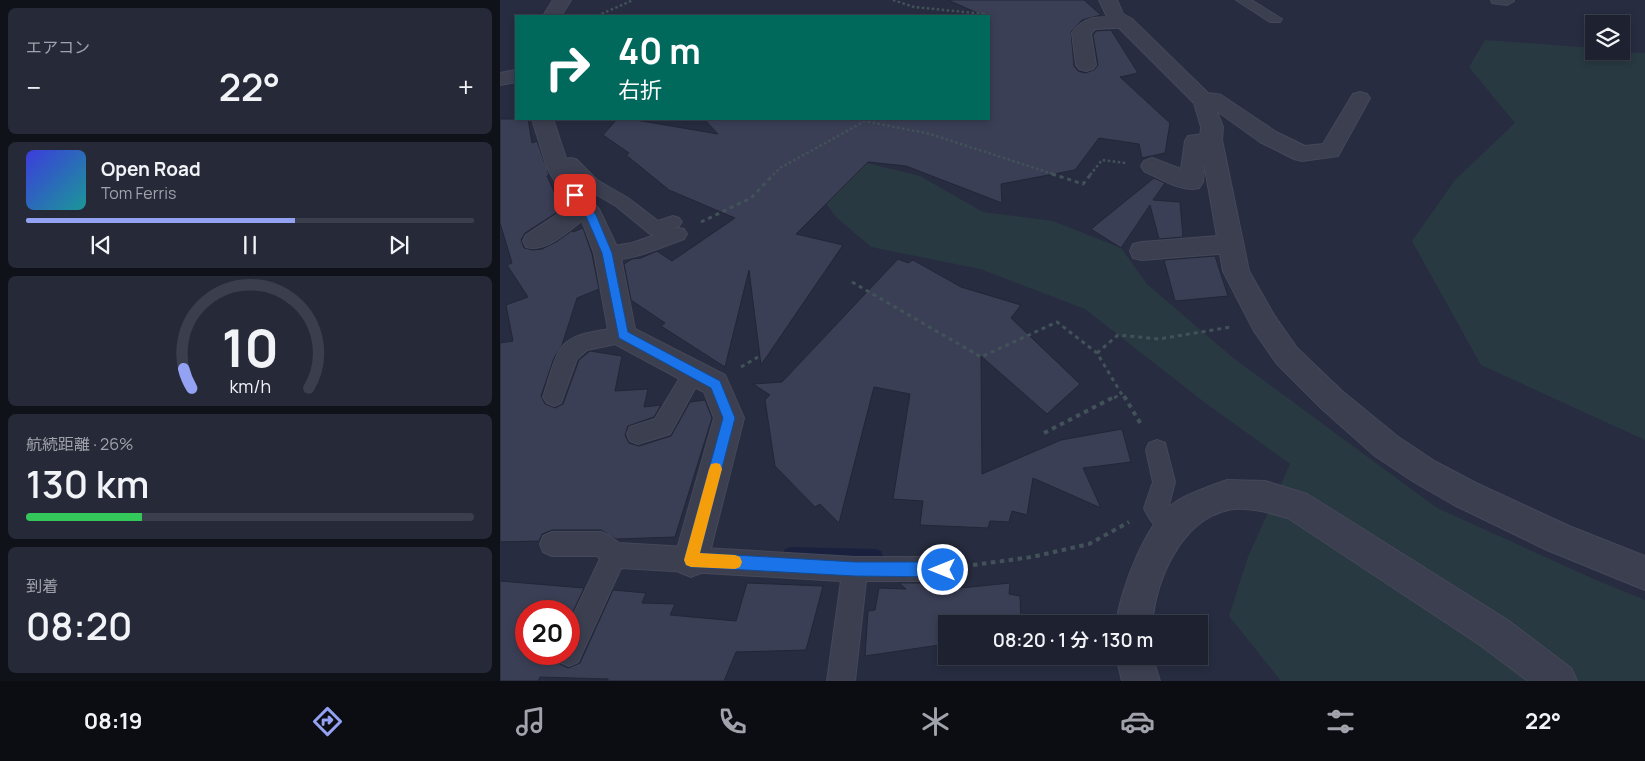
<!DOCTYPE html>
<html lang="ja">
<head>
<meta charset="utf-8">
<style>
	body { margin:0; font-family:Manrope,"Noto Sans JP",sans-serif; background:#252938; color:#f1f3f6; height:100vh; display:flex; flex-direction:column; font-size:19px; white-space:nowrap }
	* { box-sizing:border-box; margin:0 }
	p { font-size:16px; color:#a0a3ab }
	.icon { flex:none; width:28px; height:28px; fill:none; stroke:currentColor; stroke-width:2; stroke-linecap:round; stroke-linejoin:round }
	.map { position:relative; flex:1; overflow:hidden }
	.sheet { display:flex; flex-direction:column; gap:8px; padding:8px; background:#10121a; width:500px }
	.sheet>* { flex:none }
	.guide { position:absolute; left:15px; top:15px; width:475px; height:105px; border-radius:0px; box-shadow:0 2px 8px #0003,0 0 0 1px #3b3e4c; background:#00695c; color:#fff; overflow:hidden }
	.buttons { position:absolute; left:1085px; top:15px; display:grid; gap:10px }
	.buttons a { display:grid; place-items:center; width:45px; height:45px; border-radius:0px; background:#1d2130; box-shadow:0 2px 8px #0003,0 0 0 1px #3b3e4c; font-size:25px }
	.speed { position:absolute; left:15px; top:600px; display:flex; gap:10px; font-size:25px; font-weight:700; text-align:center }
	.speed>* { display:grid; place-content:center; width:65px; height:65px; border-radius:50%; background:#1d2130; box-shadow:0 2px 8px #0003,0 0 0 1px #3b3e4c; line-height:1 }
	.speed .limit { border:8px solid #d22; background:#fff; color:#111 }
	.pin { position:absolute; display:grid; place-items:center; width:42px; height:42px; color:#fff; margin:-21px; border-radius:10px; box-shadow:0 2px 8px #0006 }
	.me { position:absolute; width:55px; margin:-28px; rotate:270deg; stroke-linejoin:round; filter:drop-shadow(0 0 4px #0008) }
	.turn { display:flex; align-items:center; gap:18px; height:105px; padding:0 20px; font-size:22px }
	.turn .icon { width:65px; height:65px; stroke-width:2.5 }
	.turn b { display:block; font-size:35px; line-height:42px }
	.big { font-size:38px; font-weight:600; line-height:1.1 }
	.sheet .widget { flex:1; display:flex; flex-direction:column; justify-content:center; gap:8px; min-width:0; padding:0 18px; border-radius:8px; background:#252938 }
	.sheet .dial { align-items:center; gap:0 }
	.dial svg { height:130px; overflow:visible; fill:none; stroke:#3b3e4c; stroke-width:7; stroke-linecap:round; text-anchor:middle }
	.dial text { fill:#f1f3f6; stroke:none }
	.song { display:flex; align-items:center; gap:15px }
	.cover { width:60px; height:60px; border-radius:8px; background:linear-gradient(135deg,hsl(240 70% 55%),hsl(180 70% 35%)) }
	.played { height:5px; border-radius:2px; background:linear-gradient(90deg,#94a2f3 60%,#3b3e4c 60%) }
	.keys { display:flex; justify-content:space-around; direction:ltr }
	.heat { display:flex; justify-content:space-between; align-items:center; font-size:28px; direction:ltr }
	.charge { height:8px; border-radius:4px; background:linear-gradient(90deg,#34c759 26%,#3b3e4c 0) }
	.trip { position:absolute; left:438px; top:615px; width:270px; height:50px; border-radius:0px; background:#1d2130; box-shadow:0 2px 8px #0003,0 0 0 1px #3b3e4c; font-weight:600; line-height:50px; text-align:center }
	.menu { display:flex; height:80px; justify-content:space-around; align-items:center; background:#0c0d13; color:#a0a3ab }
	.menu .icon { width:35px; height:35px }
	.menu .active { color:#94a2f3 }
	.menu b { font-size:22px; color:#f1f3f6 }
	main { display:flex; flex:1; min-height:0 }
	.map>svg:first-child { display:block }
</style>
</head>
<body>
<main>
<section class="sheet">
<div class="widget"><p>エアコン</p>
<div class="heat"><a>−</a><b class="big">22°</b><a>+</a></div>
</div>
<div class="widget">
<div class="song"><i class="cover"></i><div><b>Open Road</b><p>Tom Ferris</p></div></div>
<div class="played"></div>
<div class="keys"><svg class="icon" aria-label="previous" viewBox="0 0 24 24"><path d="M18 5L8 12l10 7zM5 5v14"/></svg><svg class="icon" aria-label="pause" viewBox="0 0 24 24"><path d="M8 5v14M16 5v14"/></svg><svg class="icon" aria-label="next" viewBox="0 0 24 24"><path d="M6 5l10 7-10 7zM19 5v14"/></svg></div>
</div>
<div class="widget dial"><svg viewBox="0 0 100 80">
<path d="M14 69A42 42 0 1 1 86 69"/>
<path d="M14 69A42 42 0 0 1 9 57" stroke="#94a2f3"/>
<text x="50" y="56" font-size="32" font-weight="700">10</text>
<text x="50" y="72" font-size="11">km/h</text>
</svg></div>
<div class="widget"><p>航続距離 · 26%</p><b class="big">130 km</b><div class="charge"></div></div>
<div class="widget"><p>到着</p><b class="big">08:20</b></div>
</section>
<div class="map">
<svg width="1145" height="681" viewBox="0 0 1145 681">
	<rect width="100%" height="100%" fill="#272c40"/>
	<g fill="#293941">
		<path d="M985,40L1094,48V51L1145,53V440L981,365L912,241L955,180L1015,123L969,67Z"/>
		<path d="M347,158L420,176L483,212L553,221L621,248L647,284L732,357L937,508L1096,580L1145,600V681H781L729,616L748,557L790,464L704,402L585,309L480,269L371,247L336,217L305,175Z"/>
	</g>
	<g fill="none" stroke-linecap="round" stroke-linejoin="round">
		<path fill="#1a213e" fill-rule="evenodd" d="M290,547L376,549L381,551L383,556L381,561L376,563L290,561L285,559L283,554L285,549Z"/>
	</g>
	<g fill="#3a3f56" stroke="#222637">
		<path d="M448,0H584L601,15L582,20L571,32L574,66L578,71L585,73L594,70L598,65L593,35L596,31L611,30L638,73L620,77L670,123L665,153L642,158L639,144L599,138L575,170L501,184L502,203L406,166L368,162L296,234L343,245L261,365L249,270L225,367L161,326L165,323L131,300L124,264L132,259L141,258L157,251L172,261L235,218L169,190L126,155L129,153L103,135L117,119H130L218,134L204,119H489V16H484Z"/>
		<path d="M0,119H28L32,143L37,141L49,175L47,176L62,209L25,233L21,240L24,248L33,250L42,249L56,242L73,230V232L83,228L92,254L99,289L77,298L62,345L54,358L41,396L45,404L55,408L63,404L79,360L90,351L122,356L115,391L148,389L144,407L161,405L154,417L128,426L125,435L129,443L139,446L171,436L190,402L205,400L212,418L175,537L116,539L101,530H52L42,534L39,541L0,542V343L13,341L6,305L28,297L7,265L12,263L0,223Z"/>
		<path d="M654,178L665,183L653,200L680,202L683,237L659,239L650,205L621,248L591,229Z"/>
		<path d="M715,256L728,296L675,301L664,260Z"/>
		<path d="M398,259L408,263L413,260L461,287L521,305L511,318L580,384L547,414L481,356L482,474L561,440L622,429L631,462L583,468L601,508L533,478L527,515L512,511L509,522L490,521L488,528L420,525L423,501L393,499L410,394L374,387L339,523L320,504L315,507L275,466L265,400L270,395L253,384L282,382Z"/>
		<path d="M451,580V589L510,583L509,594L520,596L521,624H446V644L365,656L368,611L375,610L379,588L406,589L399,583H443Z"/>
		<path d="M0,581L84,588L69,620V611H26V654H54L58,663L68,668L80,663L113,590L146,593L142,603L175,604L170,615L236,621L247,583L323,586L306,650L236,652L224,681H108V679L40,677L38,681H0Z"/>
	</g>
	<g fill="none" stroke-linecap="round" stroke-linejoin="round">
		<defs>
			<g id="service">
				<path d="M736,0H751L782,19L780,22H770Z"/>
				<path d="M991,0H1013L1014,1L1007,5L992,3Z"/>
				<path d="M70,158L76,159L97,180L128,198L158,221L173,216L179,218L182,222L179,226L173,229L178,228L184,229L187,234L184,239C161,247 125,265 101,258L98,253L101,248L132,243L155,235L150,234L116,206L85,188L68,170L58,174L52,172L50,168L52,164Z"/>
				<path d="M123,327L130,329L133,335L130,341L87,350L77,359L61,403L54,406L47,403L43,397C48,384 53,359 61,348C74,331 103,331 123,327Z"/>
				<path d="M194,363L201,366L204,372L170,434L138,444L130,441L127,434L130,427L155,419L187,366Z"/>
				<path d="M657,440L665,443L675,482L669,505L680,519L684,527L680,535L672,539C659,533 650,521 644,508L653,482L646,450L649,443Z"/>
				<path d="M52,532H101L110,536L119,543L355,557H443L452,560L455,569L452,578L443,581H366L355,681H327L341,581L121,568L78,662L69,666L60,662L56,654H69V624L100,559L97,556H52L43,552L40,544L43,536Z"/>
			</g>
			<g id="minor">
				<path d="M53,0H71L61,16H43Z"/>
				<path d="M625,17L632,19L634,23L632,27L595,29L591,34L596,65L593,69L586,71L579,69L576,65L572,33C585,13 604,18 625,17Z"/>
				<path d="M16,70V82L0,85V73Z"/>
				<path d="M860,92L867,94L870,98L838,156L802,161L794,159L760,142L710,106L704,107L697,106L694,101L697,96C705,94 712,92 721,95L776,132L805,146L823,144L853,94Z"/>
				<path d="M32,119H53L69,167L92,202L99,209L120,253L135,329L225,375L244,418L208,560L203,572L191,577L179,572L174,560L214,418L204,392L113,343L109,335L94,253L82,221C66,232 46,253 26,247L23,241L26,235L70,206L47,168Z"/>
				<path d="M711,133L719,135L722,140L719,145L706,147L703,182L699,188C682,193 660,178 644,171L641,166L644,161L652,158L681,169L685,141L688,136Z"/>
				<path d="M731,235L740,238L743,244L740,250L731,253L642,260L633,258L630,251L633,244L642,242Z"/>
			</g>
			<g id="tertiary">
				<path d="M599,0H617L623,14L632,19L711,96L723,127L722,140L749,271L774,315L797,348L842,391L897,436L936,462L976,483L1069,526L1145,556V590L1047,550L954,505L914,482L875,456L822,409L777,364L754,331L723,271L700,140L701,127L694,103L618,27L609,21Z"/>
				<path d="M727,480L765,481L807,494L1006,619L1071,668L1077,681H1028L980,645L788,518C771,513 746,506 728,510C680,521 656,580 652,624H616C620,591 647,518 677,501C692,492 711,486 727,480Z"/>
				<path d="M616,656H652L660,681H622Z"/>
			</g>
		</defs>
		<use href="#service" stroke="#454859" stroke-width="2"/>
		<use href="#minor" stroke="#454859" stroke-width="2"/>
		<use href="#tertiary" stroke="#454859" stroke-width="2"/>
		<g stroke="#425259" stroke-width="2.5" stroke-dasharray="2.5 2.5" stroke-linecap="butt">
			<path d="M393,0L414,7L484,14L483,16"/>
			<path d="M97,16L133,0"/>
			<path d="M366,119L365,121L430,134L556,175"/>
			<path d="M273,175L280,168L365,121"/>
			<path d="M590,175L602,160L626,163"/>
		</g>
		<g stroke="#425259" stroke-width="3" stroke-dasharray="4 4" stroke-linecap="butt">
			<path d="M552,174L583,184L591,174"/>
			<path d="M201,222L251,198L274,174"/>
			<path d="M352,282L481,357L557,322L597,353L624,398"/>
			<path d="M597,353L618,335L659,339L731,327"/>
			<path d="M241,367L258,357"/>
			<path d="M614,398L621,394"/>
		</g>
		<g stroke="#425259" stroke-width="4" stroke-dasharray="4.5 4.5" stroke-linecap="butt">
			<path d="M624,396L642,426"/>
			<path d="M544,433L616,396"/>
			<path d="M473,565L532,557L589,544L629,522"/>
		</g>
		<use href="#service" fill="#3b3f50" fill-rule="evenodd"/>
		<use href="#minor" fill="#3b3f50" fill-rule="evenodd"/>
		<use href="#tertiary" fill="#3b3f50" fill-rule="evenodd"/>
	</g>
	<path fill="#1a73e8" stroke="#114b97" d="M75,191L79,192L96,215L112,253L128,332L220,381L235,418L200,553L355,562H443L448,565L450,570L448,574L443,577L355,576L191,567L186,565L184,560L223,418L211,388L119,338L102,253L86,216L71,195Z"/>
	<path fill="#f59e0b" d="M216,463L220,464L222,469L200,553L235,555L240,557L242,562L240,567L235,569L191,567L186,565L184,560L209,469L211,464Z"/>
</svg>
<div class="buttons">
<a><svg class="icon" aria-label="layers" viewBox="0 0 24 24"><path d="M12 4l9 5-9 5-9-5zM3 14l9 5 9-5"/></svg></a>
</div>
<div class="speed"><div class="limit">20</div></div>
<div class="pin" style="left:75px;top:195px;background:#d93025"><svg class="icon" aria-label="arrive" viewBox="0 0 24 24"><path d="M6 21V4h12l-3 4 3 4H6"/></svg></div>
<svg class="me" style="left:443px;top:570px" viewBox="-20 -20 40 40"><circle r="17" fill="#1a73e8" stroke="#fff" stroke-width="3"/><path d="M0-11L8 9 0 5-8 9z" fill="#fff"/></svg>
<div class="trip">08:20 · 1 分 · 130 m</div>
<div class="guide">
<div class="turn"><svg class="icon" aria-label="right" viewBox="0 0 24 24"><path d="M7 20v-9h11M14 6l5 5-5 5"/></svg><div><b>40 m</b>右折</div></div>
</div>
</div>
</main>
<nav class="menu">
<b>08:19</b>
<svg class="icon active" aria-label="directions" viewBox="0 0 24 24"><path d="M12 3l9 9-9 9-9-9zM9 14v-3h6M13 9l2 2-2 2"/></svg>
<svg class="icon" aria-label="music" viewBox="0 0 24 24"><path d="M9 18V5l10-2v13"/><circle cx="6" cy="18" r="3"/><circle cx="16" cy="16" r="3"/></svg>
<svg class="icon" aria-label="phone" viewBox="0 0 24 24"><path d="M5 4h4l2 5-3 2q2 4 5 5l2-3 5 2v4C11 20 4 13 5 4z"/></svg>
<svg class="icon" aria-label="climate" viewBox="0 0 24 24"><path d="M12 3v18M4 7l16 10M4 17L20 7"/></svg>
<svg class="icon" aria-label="car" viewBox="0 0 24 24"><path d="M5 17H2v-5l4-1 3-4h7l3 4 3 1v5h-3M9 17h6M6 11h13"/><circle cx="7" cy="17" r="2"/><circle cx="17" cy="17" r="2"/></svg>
<svg class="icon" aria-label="filters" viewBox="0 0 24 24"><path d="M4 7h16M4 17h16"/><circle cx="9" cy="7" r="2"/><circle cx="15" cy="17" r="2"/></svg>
<b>22°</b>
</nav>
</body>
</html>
